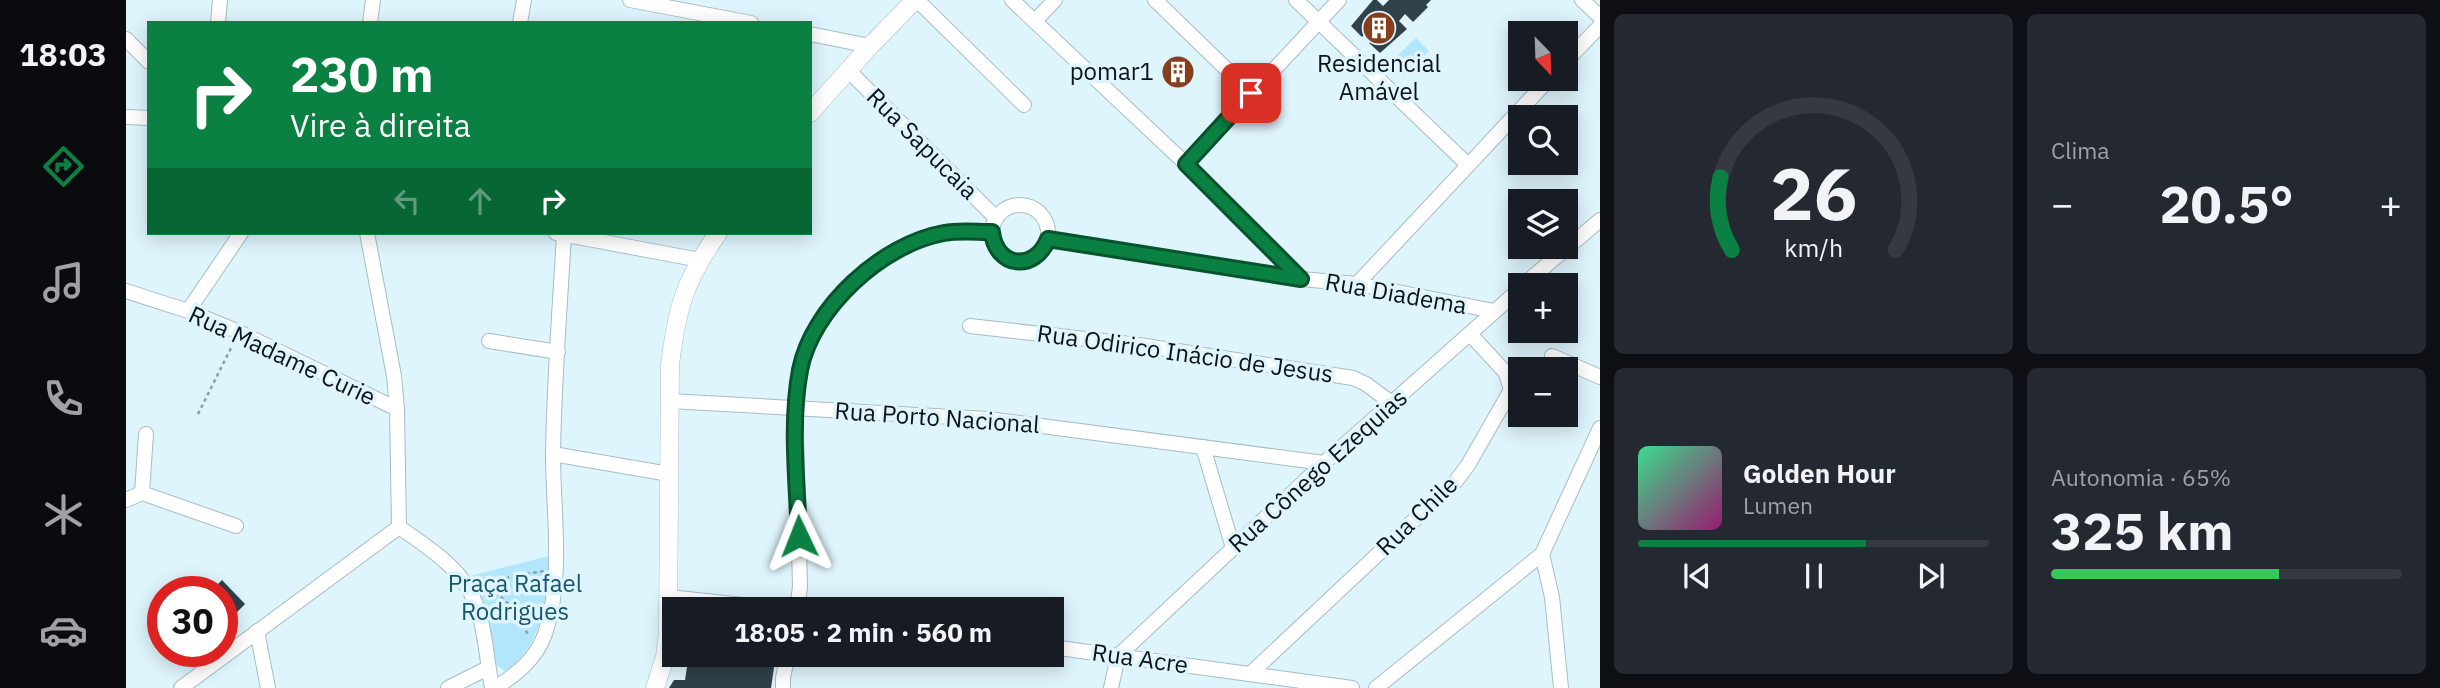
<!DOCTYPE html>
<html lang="pt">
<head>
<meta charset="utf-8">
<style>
	body { margin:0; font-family:"IBM Plex Sans",sans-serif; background:#242831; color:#f1f3f6; height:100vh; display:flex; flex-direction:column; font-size:26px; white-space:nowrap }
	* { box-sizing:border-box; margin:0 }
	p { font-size:23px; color:#9ea1a6 }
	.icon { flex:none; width:38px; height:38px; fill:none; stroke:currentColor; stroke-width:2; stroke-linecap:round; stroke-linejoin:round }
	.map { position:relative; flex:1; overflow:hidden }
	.details { display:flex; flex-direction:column; gap:14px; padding:14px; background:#0d0f14; width:840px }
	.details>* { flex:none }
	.banner { position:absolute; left:21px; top:21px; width:665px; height:214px; border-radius:0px; box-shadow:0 4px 18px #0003; background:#0b8043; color:#fff; overflow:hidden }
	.needle { width:46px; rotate:157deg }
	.tools { position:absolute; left:1382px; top:21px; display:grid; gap:14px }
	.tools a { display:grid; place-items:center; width:70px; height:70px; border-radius:0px; background:#171b24; box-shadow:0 4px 18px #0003; font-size:35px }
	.speed { position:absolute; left:21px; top:576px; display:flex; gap:14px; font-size:35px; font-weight:700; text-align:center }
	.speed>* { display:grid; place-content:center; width:91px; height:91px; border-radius:50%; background:#171b24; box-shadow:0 4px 18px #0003; line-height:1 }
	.speed .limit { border:10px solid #d22; background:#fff; color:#111 }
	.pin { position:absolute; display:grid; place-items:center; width:60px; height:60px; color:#fff; margin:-30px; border-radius:14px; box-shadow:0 4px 10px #0006 }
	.me { position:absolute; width:77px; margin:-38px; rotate:358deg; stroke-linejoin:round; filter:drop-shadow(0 0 5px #0008) }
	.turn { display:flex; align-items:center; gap:24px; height:147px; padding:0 28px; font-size:32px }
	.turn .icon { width:91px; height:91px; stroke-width:2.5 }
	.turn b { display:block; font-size:49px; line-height:60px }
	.lanes { display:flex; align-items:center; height:66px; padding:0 28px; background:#0003; justify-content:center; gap:35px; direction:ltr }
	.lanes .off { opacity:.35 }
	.big { font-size:52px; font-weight:800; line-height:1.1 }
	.details .widget { flex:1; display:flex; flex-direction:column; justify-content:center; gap:10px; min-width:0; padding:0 24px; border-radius:10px; background:#242831 }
	.details .dial { align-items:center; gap:0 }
	.dial svg { height:182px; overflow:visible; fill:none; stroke:#363941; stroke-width:7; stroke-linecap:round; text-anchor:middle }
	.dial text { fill:#f1f3f6; stroke:none }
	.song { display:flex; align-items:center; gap:21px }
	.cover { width:84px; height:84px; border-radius:10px; background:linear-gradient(135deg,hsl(150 70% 55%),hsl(320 70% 35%)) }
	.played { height:7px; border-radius:4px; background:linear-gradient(90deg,#0b8043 65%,#363941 65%) }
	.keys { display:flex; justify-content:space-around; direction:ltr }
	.heat { display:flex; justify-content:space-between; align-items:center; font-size:38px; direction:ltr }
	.charge { height:10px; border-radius:5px; background:linear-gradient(90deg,#34c759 65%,#363941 0) }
	.details .tiles { flex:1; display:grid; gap:14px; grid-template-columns:repeat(2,1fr) }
	.trip { position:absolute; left:536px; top:597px; width:402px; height:70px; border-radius:0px; background:#171b24; box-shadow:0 4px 18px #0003; font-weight:800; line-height:70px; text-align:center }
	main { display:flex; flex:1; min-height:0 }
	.tabs { display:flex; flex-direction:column; width:126px; justify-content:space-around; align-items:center; background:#090b0e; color:#9ea1a6 }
	.tabs .icon { width:49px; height:49px }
	.tabs .on { color:#0b8043 }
	.tabs b { font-size:32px; color:#f1f3f6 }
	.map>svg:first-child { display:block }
</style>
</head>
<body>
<main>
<nav class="tabs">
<b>18:03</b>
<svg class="icon on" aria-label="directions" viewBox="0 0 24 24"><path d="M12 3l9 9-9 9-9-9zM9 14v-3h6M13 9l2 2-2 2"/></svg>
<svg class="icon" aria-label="music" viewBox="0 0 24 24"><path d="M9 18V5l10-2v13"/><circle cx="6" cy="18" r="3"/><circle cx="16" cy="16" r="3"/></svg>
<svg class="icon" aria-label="phone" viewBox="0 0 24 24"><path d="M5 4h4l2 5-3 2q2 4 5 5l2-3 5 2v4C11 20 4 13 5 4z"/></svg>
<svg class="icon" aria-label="climate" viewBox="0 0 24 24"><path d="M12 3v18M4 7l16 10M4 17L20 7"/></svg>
<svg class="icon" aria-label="car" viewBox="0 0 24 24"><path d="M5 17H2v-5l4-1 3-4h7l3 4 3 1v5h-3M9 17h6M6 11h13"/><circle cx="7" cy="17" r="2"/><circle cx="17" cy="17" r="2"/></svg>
</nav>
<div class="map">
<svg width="1474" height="688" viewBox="0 0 1474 688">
	<rect width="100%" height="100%" fill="#dff5fe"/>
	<g fill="#b1e6fc">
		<path d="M1290,38L1303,51L1279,76L1265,62Z"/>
		<path d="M423,556C420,598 418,646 379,671L371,665L357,601L344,576Z"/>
	</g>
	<g fill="#304149">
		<path d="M1247,0H1251L1257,6L1263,0H1305L1300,5L1302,7L1287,22L1279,14L1273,21L1281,29L1254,53L1243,43L1246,40L1240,33L1236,37L1225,26Z"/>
		<path d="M1054,61L1063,70L1050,82L1041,74Z"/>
		<path d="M96,580L119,604L107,616L96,606V592H84Z"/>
		<path d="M563,654H650L645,688H543L548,680H559Z"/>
	</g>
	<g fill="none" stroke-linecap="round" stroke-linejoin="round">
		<defs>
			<g id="minor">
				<path d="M504,0L625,23"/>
				<path d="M791,0L898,105"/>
				<path d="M886,0L1060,164L1174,279"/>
				<path d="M1029,0L1125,93"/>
				<path d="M1170,0L1341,164"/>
				<path d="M1456,0L1474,17"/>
				<path d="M909,21L929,0"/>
				<path d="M92,23L94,0"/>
				<path d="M244,23L247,0"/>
				<path d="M394,23L398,0"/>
				<path d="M684,34L744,46"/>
				<path d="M0,39L23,62"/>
				<path d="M1440,61L1474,26"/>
				<path d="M722,70L870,218"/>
				<path d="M0,117L23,118"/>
				<path d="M1060,164L1213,0"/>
				<circle cx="894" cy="233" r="28"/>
				<path d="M241,233L268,376L271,409L273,527"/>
				<path d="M430,233L574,260"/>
				<path d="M922,239L1175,279L1231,284L1368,311"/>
				<path d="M1231,284L1423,79"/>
				<path d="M1397,285L1474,220"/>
				<path d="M0,291L62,311L113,332L271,409"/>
				<path d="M62,311L115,233"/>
				<path d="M844,326L1013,345L1227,378L1240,384L1267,404"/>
				<path d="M363,341L432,352"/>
				<path d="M1426,356L1474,377"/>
				<path d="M544,401L862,419L1198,463"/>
				<path d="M1077,447L1107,548"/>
				<path d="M427,454L543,474"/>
				<path d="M16,493L20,434"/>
				<path d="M0,500L16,493L110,526"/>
				<path d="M273,527C297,544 326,562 342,588C359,616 360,656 366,688"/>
				<path d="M1416,554L1426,597L1435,688"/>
				<path d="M543,597L655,609"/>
				<path d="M671,609L674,587C673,548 672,509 671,470C670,436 668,403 675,369C687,307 756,243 818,233C833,230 850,232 866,232"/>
				<path d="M131,631L142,688"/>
				<path d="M926,647L1226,688"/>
				<path d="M992,656L1198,463L1395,288"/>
				<path d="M1124,674L1330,481L1342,465L1385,390L1380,373L1344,334"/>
				<path d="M55,688L273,527"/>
				<path d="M322,688L362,668"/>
				<path d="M369,688C391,674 410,659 419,634C438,577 427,513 427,454C428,380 434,307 438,234"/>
				<path d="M657,688V678L662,654"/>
				<path d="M985,688L992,656"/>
				<path d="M1250,688L1416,554L1474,428"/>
			</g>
			<g id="major">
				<path d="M684,113L744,46L789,0"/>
				<path d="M529,688L539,657L542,632L544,365C551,306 559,281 592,233"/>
			</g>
		</defs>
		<use href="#minor" stroke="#a7bcc5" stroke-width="16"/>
		<use href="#major" stroke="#a7bcc5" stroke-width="19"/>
		<g stroke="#8d9da4" stroke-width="2.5" stroke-dasharray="3.5 3.5" stroke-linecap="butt">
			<path d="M72,414L107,344"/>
			<path d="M353,586L391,575L419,571"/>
			<path d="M356,588C381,593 391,617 403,636"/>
		</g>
		<use href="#minor" stroke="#fff" stroke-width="14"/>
		<use href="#major" stroke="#fff" stroke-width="18"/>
	</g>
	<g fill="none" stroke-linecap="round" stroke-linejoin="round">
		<defs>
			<path id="route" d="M673,536C671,481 664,424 674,370C686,308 756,244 818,233C833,230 850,232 866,232C870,268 909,272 922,239L1175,279L1060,164L1125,93"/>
		</defs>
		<use href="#route" stroke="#07532c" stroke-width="18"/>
		<use href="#route" stroke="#0b8043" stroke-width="12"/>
	</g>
	<defs>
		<symbol id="building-disc" viewBox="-11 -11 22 22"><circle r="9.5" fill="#863f1c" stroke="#dff5fe"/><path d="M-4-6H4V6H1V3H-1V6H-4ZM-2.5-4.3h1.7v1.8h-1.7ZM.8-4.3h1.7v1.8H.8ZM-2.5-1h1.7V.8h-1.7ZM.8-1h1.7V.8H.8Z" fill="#fff"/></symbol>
	</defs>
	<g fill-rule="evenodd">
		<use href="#building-disc" x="1234" y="9" width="38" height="38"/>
		<use href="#building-disc" x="1033" y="53" width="38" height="38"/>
	</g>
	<g text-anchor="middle" stroke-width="7" stroke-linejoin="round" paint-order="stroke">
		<g font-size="24" fill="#0c1316" stroke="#dff5fe">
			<text x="1253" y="72">Residencial<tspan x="1253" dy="28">Amável</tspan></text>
			<text x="1028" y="80" text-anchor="end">pomar1</text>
		</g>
		<g font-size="24" fill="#0c1316" stroke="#dff5fe">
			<text transform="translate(796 144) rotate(45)" y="8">Rua Sapucaia</text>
			<text transform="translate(1270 294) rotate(10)" y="8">Rua Diadema</text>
			<text transform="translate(1059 354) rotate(8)" y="8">Rua Odirico Inácio de Jesus</text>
			<text transform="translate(156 356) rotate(25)" y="8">Rua Madame Curie</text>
			<text transform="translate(811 418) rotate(4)" y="8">Rua Porto Nacional</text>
			<text transform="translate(1192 471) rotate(-42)" y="8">Rua Cônego Ezequias</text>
			<text transform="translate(1291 516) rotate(-44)" y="8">Rua Chile</text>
			<text transform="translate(1014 659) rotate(8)" y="8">Rua Acre</text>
		</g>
		<g font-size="24" fill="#17576c" stroke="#dff5fe">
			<text x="389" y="592">Praça Rafael<tspan x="389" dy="28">Rodrigues</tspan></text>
		</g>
	</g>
</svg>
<div class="tools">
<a><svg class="needle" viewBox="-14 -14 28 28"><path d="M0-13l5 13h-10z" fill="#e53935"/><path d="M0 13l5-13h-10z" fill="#9ea1a6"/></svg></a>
<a><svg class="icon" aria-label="search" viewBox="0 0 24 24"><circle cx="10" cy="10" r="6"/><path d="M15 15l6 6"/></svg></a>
<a><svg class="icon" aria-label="layers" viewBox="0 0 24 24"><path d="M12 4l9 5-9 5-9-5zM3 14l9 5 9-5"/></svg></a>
<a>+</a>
<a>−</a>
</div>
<div class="speed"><div class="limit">30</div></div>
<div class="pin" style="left:1125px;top:93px;background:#d93025"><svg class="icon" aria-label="arrive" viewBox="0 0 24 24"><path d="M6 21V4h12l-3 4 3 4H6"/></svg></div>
<svg class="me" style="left:673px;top:536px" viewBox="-20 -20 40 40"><path d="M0-17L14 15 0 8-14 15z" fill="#0b8043" stroke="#fff" stroke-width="4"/></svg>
<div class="trip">18:05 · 2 min · 560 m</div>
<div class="banner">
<div class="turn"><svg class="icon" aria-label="right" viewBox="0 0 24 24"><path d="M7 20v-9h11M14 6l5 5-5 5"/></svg><div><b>230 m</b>Vire à direita</div></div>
<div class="lanes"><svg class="icon off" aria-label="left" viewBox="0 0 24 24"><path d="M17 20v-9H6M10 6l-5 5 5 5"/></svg><svg class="icon off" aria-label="ahead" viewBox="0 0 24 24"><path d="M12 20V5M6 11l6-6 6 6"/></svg><svg class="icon" aria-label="right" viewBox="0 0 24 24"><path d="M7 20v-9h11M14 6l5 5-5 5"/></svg></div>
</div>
</div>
<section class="details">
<div class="tiles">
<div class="widget dial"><svg viewBox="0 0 100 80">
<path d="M14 69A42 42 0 1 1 86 69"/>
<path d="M14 69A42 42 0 0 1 9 37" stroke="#0b8043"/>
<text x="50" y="56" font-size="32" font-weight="700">26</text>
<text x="50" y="72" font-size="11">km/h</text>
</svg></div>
<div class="widget"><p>Clima</p>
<div class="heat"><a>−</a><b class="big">20.5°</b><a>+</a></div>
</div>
<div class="widget">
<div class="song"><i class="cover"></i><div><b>Golden Hour</b><p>Lumen</p></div></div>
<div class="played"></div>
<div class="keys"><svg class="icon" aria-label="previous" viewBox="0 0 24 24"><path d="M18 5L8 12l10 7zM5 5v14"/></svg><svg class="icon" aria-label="pause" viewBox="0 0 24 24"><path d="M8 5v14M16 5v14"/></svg><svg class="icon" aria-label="next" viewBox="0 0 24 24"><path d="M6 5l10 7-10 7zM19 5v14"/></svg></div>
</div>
<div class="widget"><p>Autonomia · 65%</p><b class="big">325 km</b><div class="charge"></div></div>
</div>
</section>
</main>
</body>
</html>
